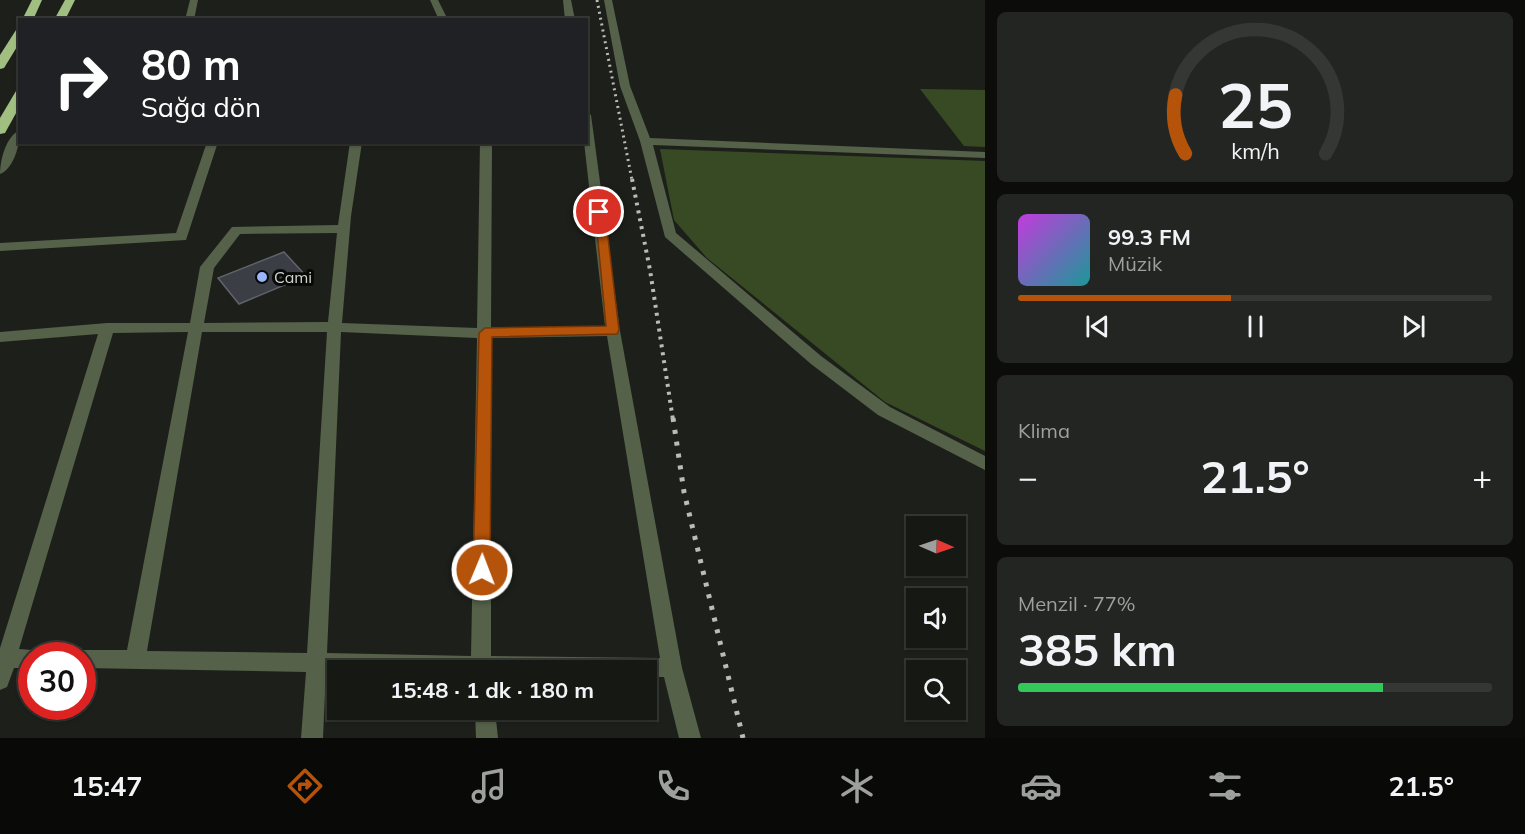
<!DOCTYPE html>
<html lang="tr">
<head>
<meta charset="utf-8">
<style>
	body { margin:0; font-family:Mulish,sans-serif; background:#232522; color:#f1f3f6; height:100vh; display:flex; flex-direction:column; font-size:22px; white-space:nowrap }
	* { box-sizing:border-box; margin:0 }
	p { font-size:20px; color:#9ea0a0 }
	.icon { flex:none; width:33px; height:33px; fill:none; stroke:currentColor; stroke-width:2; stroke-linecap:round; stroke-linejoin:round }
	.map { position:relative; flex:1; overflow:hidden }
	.panel { display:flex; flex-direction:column; gap:12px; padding:12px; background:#0c0d0b; width:540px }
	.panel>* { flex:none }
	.banner { position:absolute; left:18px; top:18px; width:570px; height:126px; border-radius:0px; box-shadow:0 2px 4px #0004,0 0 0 2px #353734; background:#202124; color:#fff; overflow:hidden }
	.needle { width:39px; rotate:92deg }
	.fabs { position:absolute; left:906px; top:516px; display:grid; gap:12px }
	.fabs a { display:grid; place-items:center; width:60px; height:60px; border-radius:0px; background:#161814; box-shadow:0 2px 4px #0004,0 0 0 2px #353734; font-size:30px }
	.speed { position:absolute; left:18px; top:642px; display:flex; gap:12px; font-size:30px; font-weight:700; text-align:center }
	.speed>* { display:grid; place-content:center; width:78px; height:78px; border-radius:50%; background:#161814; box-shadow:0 2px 4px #0004,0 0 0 2px #353734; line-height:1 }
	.speed .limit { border:9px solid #d22; background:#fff; color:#111 }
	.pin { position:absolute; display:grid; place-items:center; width:51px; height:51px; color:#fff; margin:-26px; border:3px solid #fff; border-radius:50%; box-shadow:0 2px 6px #0007 }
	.me { position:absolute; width:66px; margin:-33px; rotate:1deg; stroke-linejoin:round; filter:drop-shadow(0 0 4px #0008) }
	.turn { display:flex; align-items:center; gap:21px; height:126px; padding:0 24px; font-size:27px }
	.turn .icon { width:78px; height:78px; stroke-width:2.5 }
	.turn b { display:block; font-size:42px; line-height:51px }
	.big { font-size:45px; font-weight:700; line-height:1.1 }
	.panel .widget { flex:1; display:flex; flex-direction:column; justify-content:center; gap:9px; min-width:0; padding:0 21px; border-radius:9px; background:#232522 }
	.panel .dial { align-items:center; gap:0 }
	.dial svg { height:156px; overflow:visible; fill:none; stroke:#353734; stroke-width:7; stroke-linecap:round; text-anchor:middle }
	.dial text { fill:#f1f3f6; stroke:none }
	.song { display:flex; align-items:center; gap:18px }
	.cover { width:72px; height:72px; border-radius:9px; background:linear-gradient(135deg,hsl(290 70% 55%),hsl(180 70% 35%)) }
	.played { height:6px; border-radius:3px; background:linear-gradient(90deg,#b45309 45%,#353734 45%) }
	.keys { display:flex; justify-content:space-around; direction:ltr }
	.heat { display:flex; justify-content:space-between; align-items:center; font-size:33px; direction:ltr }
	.charge { height:9px; border-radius:4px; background:linear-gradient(90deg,#34c759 77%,#353734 0) }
	.trip { position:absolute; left:327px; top:660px; width:330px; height:60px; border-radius:0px; background:#161814; box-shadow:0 2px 4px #0004,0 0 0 2px #353734; font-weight:700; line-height:60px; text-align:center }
	.dock { display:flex; height:96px; justify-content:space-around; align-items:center; background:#090a08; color:#9ea0a0 }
	.dock .icon { width:42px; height:42px }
	.dock .current { color:#b45309 }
	.dock b { font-size:27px; color:#f1f3f6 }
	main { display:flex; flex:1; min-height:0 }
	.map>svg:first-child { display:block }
</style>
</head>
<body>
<main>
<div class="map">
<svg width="985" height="738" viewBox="0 0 985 738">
	<rect width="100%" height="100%" fill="#1d201a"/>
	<g fill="#384a23">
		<path d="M920,89L985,90V147L964,146Z"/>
		<path d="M660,149L985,161V451L885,402L707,258L674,220Z"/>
	</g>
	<path fill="#3b3e45" stroke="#60636a" stroke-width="1.5" d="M284,252L306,276L239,304L218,278Z"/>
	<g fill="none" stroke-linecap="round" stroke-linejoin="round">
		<g fill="#556149" fill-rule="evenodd">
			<path d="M190,0H198L194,20H185Z"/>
			<path d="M430,0H438L448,20H439Z"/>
			<path d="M563,0H571L575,20H565Z"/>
			<path d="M604,0H612L630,86L650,138L985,152V158L653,145L676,233L821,356L890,407L985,456V470L878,415L811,364L665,237L640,141L620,86Z"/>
			<path d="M586,112L591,115L620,331L682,668L701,738H679L664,677H646V670L326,672L323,738H301L306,672L82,668V656H74L75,652L82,650H127L188,332L113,333L19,649L32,650L40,656H32V668H14L7,687L0,690V648L98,334L0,342V332L107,323H190L200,267L232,227L338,225L350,142H362L351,216L342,323L477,328L480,142H492L491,328L605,326L584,142H586ZM337,233L328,322L204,323L214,268L240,234ZM202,332H327L307,653L147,651ZM341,332L477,338L471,656L327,653ZM607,336L660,658L491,656V338Z"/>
			<path d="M20,130C20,142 15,168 0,174C0,160 6,136 20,130Z"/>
			<path d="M207,142H218L186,240L0,251V243L176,233Z"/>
			<path d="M475,710H495L498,738H476Z"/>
		</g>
		<g fill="#a0bf81" fill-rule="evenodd">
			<path d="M32,0H42L33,20H22Z"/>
			<path d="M65,0H75L65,20H54Z"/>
			<path d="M20,29V42L4,68L0,69V55L16,30Z"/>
			<path d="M20,90V106L5,133L0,134V118L16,91Z"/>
		</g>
		<path stroke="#babcb8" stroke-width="3" stroke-dasharray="2 4" stroke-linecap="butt" d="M597,0L632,180"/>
		<path stroke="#babcb8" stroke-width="4" stroke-dasharray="3 5" stroke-linecap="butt" d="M632,179L650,270L673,420"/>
		<path stroke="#babcb8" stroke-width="5" stroke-dasharray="4 8" stroke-linecap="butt" d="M673,418L684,492L743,738"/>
	</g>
	<path fill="#b45309" stroke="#753606" stroke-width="1.5" d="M595,210L605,212L619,330L617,334L492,337L490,570L488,575L482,577L476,575L473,570L479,333L485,328L606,326Z"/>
	<circle fill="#9ab5fd" stroke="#080907" stroke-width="2" cx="262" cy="277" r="6"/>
	<g text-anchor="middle" stroke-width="6" stroke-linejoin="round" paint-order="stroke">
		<g font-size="16" fill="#d2d4d0" stroke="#080907" text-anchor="start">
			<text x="274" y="283">Cami</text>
		</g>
	</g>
</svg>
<div class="fabs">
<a><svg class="needle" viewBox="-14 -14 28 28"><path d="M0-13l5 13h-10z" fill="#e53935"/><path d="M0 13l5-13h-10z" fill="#9ea0a0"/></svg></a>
<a><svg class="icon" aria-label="sound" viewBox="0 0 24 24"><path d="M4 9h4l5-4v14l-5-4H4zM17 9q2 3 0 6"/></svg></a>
<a><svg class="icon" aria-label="search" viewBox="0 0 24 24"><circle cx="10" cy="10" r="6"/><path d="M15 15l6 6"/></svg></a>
</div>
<div class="speed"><div class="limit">30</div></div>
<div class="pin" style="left:599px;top:212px;background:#d93025"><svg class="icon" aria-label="arrive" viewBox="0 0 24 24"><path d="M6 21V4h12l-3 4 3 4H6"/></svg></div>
<svg class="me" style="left:482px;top:570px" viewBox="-20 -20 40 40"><circle r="17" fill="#b45309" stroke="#fff" stroke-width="3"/><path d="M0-11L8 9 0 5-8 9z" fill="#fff"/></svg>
<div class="trip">15:48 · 1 dk · 180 m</div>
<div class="banner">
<div class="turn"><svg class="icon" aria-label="right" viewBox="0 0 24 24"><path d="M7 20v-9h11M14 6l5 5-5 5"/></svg><div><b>80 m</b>Sağa dön</div></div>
</div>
</div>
<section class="panel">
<div class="widget dial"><svg viewBox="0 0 100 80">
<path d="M14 69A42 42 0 1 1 86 69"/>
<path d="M14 69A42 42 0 0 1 9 39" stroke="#b45309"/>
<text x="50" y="56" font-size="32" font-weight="700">25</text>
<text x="50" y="72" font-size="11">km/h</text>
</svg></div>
<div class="widget">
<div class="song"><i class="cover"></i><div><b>99.3 FM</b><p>Müzik</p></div></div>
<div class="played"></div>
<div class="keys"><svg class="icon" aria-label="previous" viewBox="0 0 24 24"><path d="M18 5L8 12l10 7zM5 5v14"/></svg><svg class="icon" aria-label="pause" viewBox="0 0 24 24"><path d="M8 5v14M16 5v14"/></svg><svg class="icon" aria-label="next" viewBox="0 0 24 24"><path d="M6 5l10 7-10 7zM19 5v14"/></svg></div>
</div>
<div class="widget"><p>Klima</p>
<div class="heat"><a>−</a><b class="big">21.5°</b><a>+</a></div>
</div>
<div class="widget"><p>Menzil · 77%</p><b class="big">385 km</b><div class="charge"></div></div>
</section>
</main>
<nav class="dock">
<b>15:47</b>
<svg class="icon current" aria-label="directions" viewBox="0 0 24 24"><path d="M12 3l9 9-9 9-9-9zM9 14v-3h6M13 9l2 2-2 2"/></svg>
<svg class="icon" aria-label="music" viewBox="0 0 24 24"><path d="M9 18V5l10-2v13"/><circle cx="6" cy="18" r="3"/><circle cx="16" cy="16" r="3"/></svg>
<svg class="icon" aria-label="phone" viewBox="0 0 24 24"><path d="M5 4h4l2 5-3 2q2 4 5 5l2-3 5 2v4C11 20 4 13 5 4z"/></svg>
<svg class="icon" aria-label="climate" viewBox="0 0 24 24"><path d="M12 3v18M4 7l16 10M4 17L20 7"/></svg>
<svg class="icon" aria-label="car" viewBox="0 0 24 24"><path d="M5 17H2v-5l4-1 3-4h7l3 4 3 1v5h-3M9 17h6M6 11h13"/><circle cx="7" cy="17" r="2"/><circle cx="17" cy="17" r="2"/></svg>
<svg class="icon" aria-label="filters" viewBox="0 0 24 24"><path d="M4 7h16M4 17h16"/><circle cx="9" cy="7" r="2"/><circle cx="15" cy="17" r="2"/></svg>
<b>21.5°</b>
</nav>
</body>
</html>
